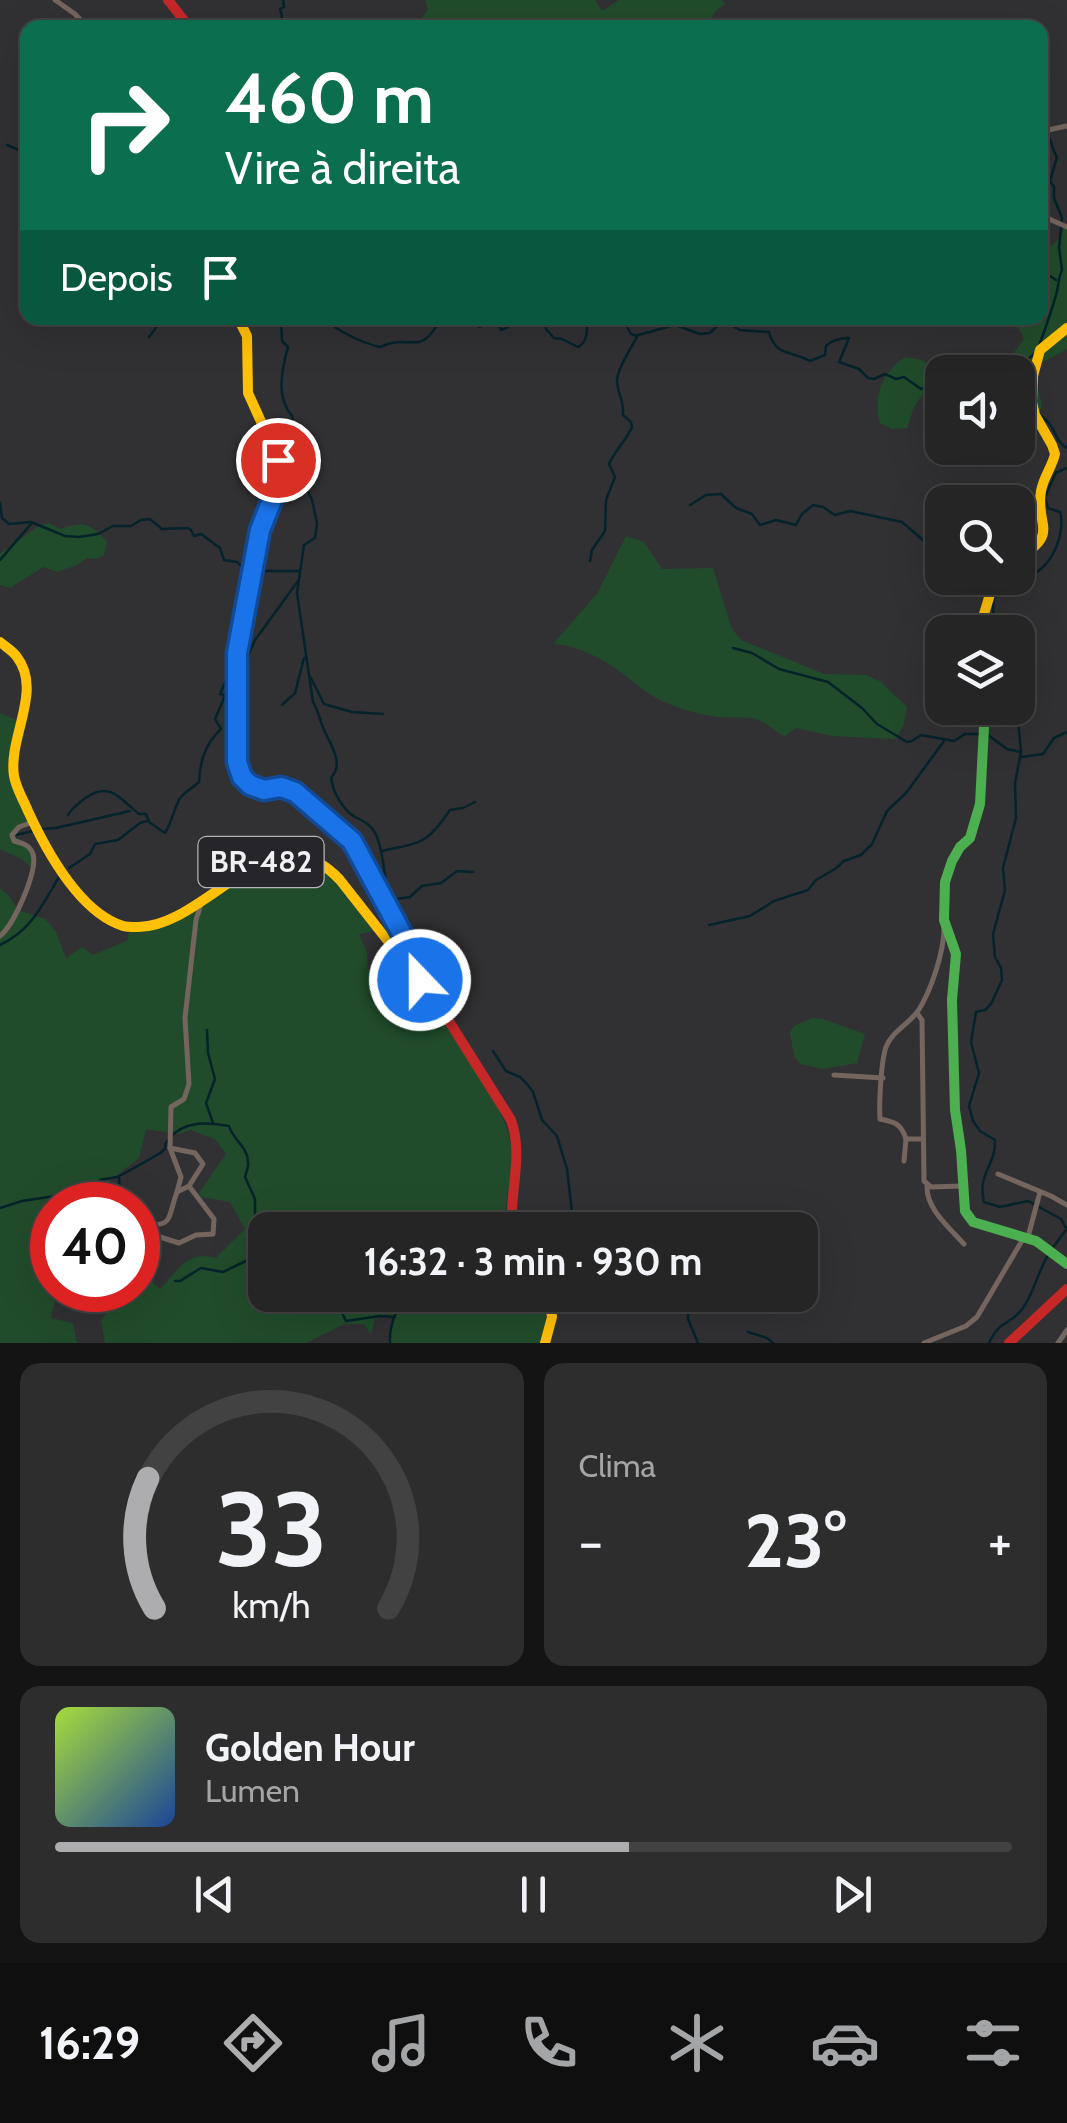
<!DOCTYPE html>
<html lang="pt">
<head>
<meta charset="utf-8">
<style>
	body { margin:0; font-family:Cabin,sans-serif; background:#2d2d2e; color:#f1f3f6; height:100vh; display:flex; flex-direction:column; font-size:38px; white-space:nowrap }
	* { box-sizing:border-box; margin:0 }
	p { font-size:32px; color:#a3a5a7 }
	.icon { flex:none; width:55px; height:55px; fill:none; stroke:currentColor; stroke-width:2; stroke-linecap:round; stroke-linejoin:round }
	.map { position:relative; height:1343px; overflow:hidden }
	.sheet { display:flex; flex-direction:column; gap:20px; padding:20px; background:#141415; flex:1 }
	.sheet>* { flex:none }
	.hud { position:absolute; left:20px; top:20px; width:1028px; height:305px; border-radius:20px; box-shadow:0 10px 40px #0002,0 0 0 2px #424243; background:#0b6e4f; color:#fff; overflow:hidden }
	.tools { position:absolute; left:925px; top:355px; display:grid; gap:20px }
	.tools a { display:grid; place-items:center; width:110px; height:110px; border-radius:20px; background:#252526; box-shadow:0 10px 40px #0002,0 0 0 2px #424243; font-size:50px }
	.speed { position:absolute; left:30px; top:1182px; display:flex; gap:20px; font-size:50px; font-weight:700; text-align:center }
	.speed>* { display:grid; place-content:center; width:130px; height:130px; border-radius:50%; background:#252526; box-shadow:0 10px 40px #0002,0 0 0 2px #424243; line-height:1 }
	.speed .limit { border:15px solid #d22; background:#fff; color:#111 }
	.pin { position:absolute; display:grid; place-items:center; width:85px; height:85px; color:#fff; margin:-42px; border:5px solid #fff; border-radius:50%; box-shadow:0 2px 10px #0007 }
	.me { position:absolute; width:110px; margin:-55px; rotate:338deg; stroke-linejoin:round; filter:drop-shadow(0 0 8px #0008) }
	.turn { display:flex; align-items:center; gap:35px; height:210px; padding:0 40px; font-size:45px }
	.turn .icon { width:130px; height:130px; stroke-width:2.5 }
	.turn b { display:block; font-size:70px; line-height:85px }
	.then { display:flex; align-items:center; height:95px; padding:0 40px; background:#0003; gap:20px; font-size:38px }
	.big { font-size:75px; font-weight:700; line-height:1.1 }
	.sheet .tile { flex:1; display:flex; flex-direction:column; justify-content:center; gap:15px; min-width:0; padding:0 35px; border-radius:20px; background:#2d2d2e }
	.sheet .dial { align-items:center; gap:0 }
	.dial svg { height:260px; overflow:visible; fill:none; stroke:#424243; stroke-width:7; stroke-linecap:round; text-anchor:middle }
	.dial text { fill:#f1f3f6; stroke:none }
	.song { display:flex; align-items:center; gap:30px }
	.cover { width:120px; height:120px; border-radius:15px; background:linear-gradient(135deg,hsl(80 70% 55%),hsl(220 70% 35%)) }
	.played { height:10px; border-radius:5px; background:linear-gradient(90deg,#adadb0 60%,#424243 60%) }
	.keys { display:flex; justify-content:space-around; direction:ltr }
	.heat { display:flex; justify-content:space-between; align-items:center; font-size:55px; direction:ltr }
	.sheet .tiles { flex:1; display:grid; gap:20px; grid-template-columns:1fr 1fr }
	.tile:last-child { grid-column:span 2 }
	.trip { position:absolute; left:248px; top:1212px; width:570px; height:100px; border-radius:20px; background:#252526; box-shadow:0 10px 40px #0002,0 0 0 2px #424243; font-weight:700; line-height:100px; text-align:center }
	.tabs { display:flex; height:160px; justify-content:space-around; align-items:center; background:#0f0f0f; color:#a3a5a7 }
	.tabs .icon { width:70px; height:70px }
	.tabs .active { color:#adadb0 }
	.tabs b { font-size:45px; color:#f1f3f6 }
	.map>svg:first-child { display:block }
</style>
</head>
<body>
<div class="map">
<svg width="1067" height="1343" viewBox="0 0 1067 1343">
	<rect width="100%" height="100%" fill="#313133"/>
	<g fill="#214c2b">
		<path d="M425,0H595L602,11L619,0H722L725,4C716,10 710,15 710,27H420L421,19L428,9Z"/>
		<path d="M1064,229H1067V349L1036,366L1030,382L1038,388L1042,405L1040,411L1025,410L1018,403V372H1000L1024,339L1015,321L1017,318H1040V255L1057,241Z"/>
		<path d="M905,357L922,360L942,374V389C918,388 914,408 907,428L892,429L880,423C873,395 882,373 905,357Z"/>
		<path d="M48,523L61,529C84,521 90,523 107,542L104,555L95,559L87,558L77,565L57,572L43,567L10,588L0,585V554L37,527Z"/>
		<path d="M626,536L644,542L662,569L713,568L732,629L741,640L824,674L866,675L881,682L907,707L904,724L896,739L832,736L796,728L785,736C774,732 765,720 752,718C740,716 726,719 713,716C692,713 666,705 648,693C639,687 632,680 623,674C606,660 575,644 553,644L597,594Z"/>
		<path d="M0,713L18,721L11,745L28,822L13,835L31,848L33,868L21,859L0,849Z"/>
		<path d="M278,857L315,865L334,878L377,928L370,932L359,934L367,953L368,969L396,978L404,967C428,998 449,1030 470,1063C486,1089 506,1114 511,1146C515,1174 503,1201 505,1230H265V1295H541L546,1320L540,1343H388L395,1316L376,1315L371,1334L364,1324H345L306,1343H105L101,1321L123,1290H138L139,1271L160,1289C178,1270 187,1250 216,1258L245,1229L230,1202L201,1197L199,1193L226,1154L216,1140L191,1130L179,1134L146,1129L139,1158L108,1182L106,1188L117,1191L120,1194L115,1205H52V1290H57L51,1318L73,1323L77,1343H0V888L9,896L18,910L45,919L56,932L66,958L82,947L93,955L128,940L129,929L148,931Z"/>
		<path d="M812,1018L823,1019L865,1034L857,1063L823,1069L800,1064L794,1056L790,1032L794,1026Z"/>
	</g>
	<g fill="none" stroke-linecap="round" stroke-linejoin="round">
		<g stroke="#04232a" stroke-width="2.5">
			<path d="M279,28L282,16L280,9L284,7L283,0"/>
			<path d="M7,145L28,154"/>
			<path d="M1040,251L1044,254V272L1056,280"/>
			<path d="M281,318L282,341L288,347C282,369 275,398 293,417L290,431L294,443L295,462L312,500L317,523L315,538L304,545L297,593L313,702C319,712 320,722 325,732C332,747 344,764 331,778C333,792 342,809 355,817C365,822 372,825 377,837C385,857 384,880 389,900L410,897L422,886L441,883L457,871L473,872"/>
			<path d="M321,318C340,331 358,342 380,347C412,332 419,360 441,318"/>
			<path d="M459,318L480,327L496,319L501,330L508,327L514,318"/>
			<path d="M544,318L546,329L554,338L562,339L578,347C588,343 588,327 586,318"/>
			<path d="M622,318L631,334L637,336"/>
			<path d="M284,323H294L300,318"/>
			<path d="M149,337L158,325L179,318"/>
			<path d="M1039,346C1045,329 1051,313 1056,295C1059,286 1058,278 1062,270L1059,248L1062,218L1054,198V187L1050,181L1057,157C1050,146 1051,133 1040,121"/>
			<path d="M1014,372L1035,353"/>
			<path d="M1018,407L1031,410"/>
			<path d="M1038,413C1041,416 1045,419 1048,422C1056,431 1056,442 1067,448"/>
			<path d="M0,503L2,518L9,524L31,522L65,536L79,537L98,534L113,526H131L141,520L150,519L162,529L188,528L191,530L194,536L201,534L220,548L224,560L237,562L247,571H300"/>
			<path d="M690,505L706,495L721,494L736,508L752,514L760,525L776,520L796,525L802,514L813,505L823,507L835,515L850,511L902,522L924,541L942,536"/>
			<path d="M0,560L31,524"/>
			<path d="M590,561L592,550L605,531L606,500L615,477L609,464C615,450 626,441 632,427L631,422L623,415C624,400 618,394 617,382C616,370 633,345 638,335L675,325L700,334L710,333L718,325L727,323L740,330L769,332C776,357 790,350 810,361L825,355L826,346C832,340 841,338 849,338L839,362L859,369L868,378L874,379L885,374L896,379L904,377L921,389L942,382"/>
			<path d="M1018,576C1047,581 1067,535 1060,512L1048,508L1045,497L1056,473L1067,468"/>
			<path d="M996,632C992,613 990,592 1005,578"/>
			<path d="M733,648L752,653L779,669L828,682L862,708L877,724L907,742L912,741L921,735L954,741L965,734H980"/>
			<path d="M241,663L247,658L255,640L298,581"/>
			<path d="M1018,673L1020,685L1018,705"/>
			<path d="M311,678L324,704L352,712L383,714"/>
			<path d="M282,705L295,693L304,658"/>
			<path d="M1017,708L1021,752L1015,783L1016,818L1003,868L1005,890L993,934L995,957L1001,968L1002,980L991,1004L985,1010L976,1012L971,1042L979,1073L969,1106L973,1121L980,1131L995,1140C996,1166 977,1173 984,1202L1000,1207L1028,1201L1061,1219L1067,1230"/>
			<path d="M988,735L1007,749L1020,752"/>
			<path d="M1022,757L1043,754L1054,738L1067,732"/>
			<path d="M68,815C73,806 79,803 87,797C111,781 121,800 139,814H146L149,822L165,833C172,822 173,812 179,800C183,792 192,789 199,782C200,761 205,744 221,729L215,719L224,698V695L220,694L229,674L235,668"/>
			<path d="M41,829L56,828L130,811"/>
			<path d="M16,835L33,831"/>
			<path d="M382,851C422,842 426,845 450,810L463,808L475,802"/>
			<path d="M69,868L90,854L95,844L118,840L140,823L147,821"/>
			<path d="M709,925L750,916L774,901L808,890L816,880L835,869L844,861L861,855L872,844L887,811L906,793L944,741"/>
			<path d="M0,945C32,930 42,905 59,877"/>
			<path d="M207,1030L208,1053L215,1079L206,1103L213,1123"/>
			<path d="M493,1051L506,1071L520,1077L527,1084L533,1092L542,1120L557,1136L567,1169L574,1230"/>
			<path d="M115,1205L120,1193L119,1178"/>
			<path d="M0,1208L22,1201L62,1195L88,1198L100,1180C106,1179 111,1178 117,1177C120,1176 156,1156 160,1153C172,1144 160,1151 168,1140C183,1120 208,1122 229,1126C233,1140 248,1147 248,1162C249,1167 246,1172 245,1177L255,1199V1215L260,1231L265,1232"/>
			<path d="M393,1223L398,1230"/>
			<path d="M1052,1249L1065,1231"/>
			<path d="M175,1281H180L201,1268L223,1272L248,1260L265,1271"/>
			<path d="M328,1295L343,1304L342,1313L346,1321L380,1316L395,1317"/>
			<path d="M688,1295V1319L698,1343"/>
			<path d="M748,1332L767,1338L773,1343"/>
			<path d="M390,1343C389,1327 396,1306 408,1295"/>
			<path d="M989,1343C1000,1319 1010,1326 1023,1308C1034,1292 1038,1272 1048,1255"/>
		</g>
		<g stroke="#75655f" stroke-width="5">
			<path d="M55,0L75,14L88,28"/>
			<path d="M1040,136L1043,131L1067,126"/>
			<path d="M1042,210L1049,219L1067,227"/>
			<path d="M0,936C14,925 38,871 33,854C30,845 22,843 14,841L12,835L19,827L30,823"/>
			<path d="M917,1013L922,1020L924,1181L931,1187L962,1186"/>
			<path d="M834,1075L883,1078"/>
			<path d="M923,1139H906C901,1123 894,1122 880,1119C879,1103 881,1061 886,1047C892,1031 909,1024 918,1011C931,991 944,952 944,928"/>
			<path d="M170,1148L181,1177L177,1192"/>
			<path d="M904,1161L906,1139"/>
			<path d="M998,1174L1051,1196L1067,1205"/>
			<path d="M927,1186C926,1209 950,1228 964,1244"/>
			<path d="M138,1225C175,1226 166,1222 177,1192L189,1186L203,1164L195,1153L170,1148L171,1107L184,1099L189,1084L185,1018L196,920L201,904"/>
			<path d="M1028,1237L1040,1192"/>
			<path d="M138,1240L160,1237L179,1243L196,1235L213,1234L214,1219L189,1186"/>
			<path d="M924,1343L966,1326L977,1317L1023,1239"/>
			<path d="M1058,1343L1067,1330"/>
		</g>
		<g stroke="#4caf50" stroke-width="10">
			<path d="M985,708L980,804L970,838L960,847L952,861L945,882L944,920L956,954L952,1000L955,1110L961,1150L965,1211L973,1222L1036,1241L1067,1264"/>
			<path d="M274,788L281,787L295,791L352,841L420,967V977"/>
		</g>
		<g stroke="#ffc107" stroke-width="10">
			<path d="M238,318L247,336L248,393L278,459L280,480L259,530L240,633L237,653V762C243,781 253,792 274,788"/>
			<path d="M1018,559C1061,531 1035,528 1041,491C1043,478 1052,467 1055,454L1052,445L1035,415L1032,402L1033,376L1040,350L1067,328"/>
			<path d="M983,632L984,614L995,578"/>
			<path d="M0,642C6,647 13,651 17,657C43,691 8,737 14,776C16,788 23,799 28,811C46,850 79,912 123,926C126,927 134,927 138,927C207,927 272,806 340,880L442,1010"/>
			<path d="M545,1343L552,1317L548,1295"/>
		</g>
		<g stroke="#c62828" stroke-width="10">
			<path d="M168,0L190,28"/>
			<path d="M442,1010L511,1120C524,1157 509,1192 512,1230"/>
			<path d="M1009,1343L1067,1289"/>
		</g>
	</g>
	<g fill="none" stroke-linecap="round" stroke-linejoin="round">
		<defs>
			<path id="route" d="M278,460L280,480L260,530L237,653V762L242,777L250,785L264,790L281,787L295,792L352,841L420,967V980"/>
		</defs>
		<use href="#route" stroke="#114b97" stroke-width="25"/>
		<use href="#route" stroke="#1a73e8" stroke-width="18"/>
	</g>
	<g text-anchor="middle" stroke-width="10" stroke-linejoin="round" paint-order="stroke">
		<rect fill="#26262a" stroke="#b3b3b7" stroke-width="2.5" x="198.5" y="837" width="125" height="50" rx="8"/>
		<g font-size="30" font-weight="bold" fill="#f0f0f3">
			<text x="261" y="872">BR-482</text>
		</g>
	</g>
</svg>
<div class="tools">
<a><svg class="icon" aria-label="sound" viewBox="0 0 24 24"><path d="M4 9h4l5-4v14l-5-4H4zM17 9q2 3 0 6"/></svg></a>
<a><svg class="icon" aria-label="search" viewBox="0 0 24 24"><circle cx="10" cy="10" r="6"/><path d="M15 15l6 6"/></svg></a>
<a><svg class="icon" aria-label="layers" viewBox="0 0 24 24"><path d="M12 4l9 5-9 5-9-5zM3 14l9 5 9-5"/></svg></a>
</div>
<div class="speed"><div class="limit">40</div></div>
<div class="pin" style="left:278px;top:460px;background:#d93025"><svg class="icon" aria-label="arrive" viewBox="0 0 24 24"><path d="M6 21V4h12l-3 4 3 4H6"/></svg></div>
<svg class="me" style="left:420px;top:980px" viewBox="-20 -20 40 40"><circle r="17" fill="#1a73e8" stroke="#fff" stroke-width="3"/><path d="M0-11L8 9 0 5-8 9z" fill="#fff"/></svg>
<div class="trip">16:32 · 3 min · 930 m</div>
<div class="hud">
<div class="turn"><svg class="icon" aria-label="right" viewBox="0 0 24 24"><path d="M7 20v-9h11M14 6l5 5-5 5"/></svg><div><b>460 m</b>Vire à direita</div></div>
<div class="then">Depois<svg class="icon" aria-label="arrive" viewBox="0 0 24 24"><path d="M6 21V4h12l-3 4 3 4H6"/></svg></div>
</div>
</div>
<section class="sheet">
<div class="tiles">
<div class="tile dial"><svg viewBox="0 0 100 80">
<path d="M14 69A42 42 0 1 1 86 69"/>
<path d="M14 69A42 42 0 0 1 12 29" stroke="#adadb0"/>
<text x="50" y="56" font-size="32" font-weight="700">33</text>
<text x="50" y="72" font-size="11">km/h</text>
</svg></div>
<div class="tile"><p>Clima</p>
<div class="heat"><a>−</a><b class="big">23°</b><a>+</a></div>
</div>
<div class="tile">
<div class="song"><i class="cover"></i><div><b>Golden Hour</b><p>Lumen</p></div></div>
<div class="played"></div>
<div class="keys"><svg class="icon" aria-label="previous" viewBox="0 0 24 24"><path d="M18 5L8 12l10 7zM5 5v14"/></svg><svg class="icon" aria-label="pause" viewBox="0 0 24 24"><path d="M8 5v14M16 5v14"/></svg><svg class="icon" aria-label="next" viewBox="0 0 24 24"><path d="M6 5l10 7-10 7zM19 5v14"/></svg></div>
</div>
</div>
</section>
<nav class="tabs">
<b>16:29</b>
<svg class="icon active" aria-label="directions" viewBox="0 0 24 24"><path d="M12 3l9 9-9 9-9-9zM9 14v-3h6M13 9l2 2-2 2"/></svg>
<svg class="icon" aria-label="music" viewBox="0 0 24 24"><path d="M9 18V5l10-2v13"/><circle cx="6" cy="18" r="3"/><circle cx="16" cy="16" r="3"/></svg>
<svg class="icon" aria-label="phone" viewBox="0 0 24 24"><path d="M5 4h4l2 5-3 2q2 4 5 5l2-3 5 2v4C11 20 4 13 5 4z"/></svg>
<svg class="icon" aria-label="climate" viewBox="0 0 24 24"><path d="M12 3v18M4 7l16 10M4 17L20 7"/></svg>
<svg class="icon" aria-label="car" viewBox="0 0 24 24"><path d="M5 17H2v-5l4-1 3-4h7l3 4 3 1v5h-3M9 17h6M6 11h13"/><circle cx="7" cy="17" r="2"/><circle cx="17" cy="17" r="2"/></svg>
<svg class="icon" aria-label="filters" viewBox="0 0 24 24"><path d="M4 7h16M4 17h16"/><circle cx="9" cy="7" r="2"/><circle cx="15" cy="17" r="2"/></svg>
</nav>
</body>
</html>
